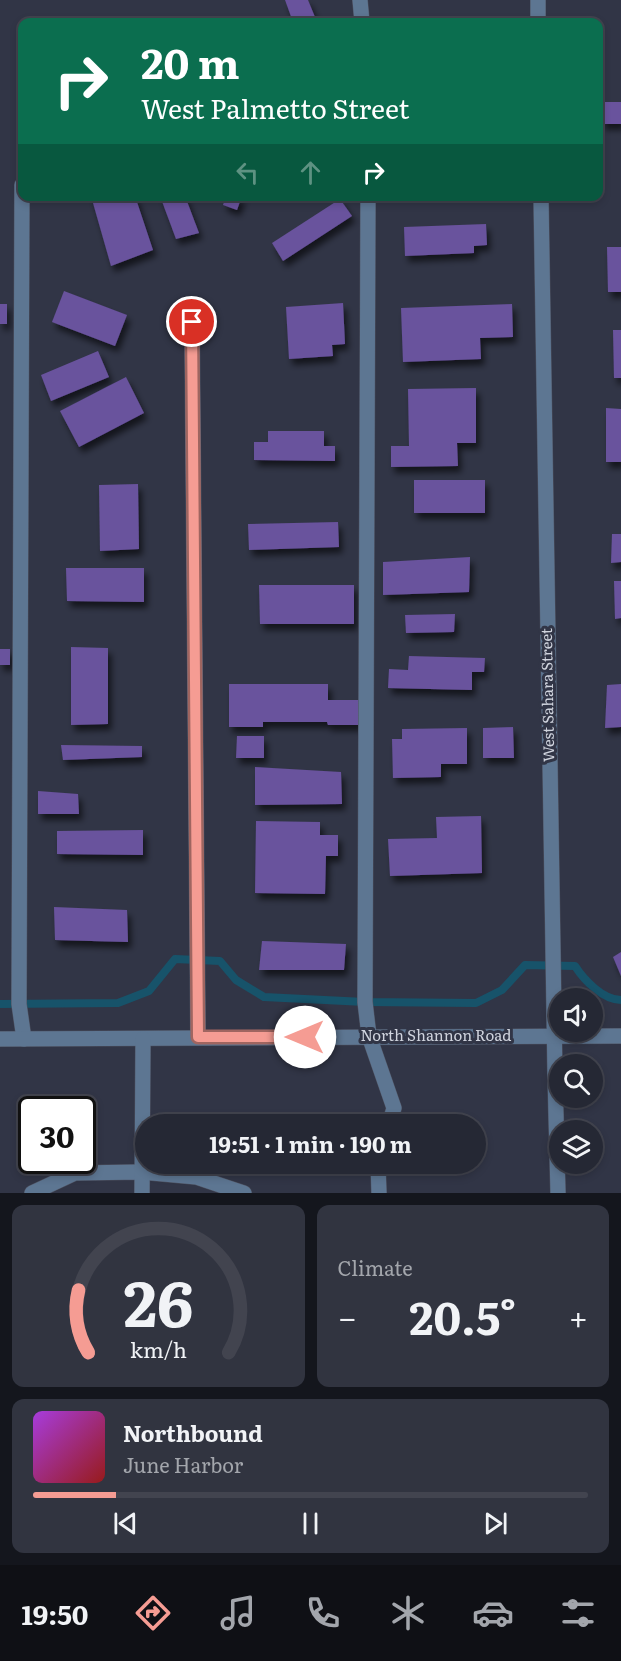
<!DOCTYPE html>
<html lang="en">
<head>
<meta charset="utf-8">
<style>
	body { margin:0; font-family:Literata,serif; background:#313440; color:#f1f3f6; height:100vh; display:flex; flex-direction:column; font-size:22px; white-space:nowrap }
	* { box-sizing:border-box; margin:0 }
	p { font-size:20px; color:#a3a6ac }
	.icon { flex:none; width:33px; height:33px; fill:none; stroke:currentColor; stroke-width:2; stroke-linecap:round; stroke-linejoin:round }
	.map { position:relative; height:1193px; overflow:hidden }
	.sheet { display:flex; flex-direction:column; gap:12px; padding:12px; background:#14161d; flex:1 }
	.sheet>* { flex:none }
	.top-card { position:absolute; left:18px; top:18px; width:585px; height:183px; border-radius:12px; box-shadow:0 3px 9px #0003,0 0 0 2px #42444f; background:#0b6e4f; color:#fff; overflow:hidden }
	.tools { position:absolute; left:549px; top:988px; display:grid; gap:12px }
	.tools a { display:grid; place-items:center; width:54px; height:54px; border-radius:50%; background:#252834; box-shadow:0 3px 9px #0003,0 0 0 2px #42444f; font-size:30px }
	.speed { position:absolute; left:18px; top:1096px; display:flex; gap:12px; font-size:30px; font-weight:700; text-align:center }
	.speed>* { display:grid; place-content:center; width:78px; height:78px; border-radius:50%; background:#252834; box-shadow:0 3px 9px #0003,0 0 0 2px #42444f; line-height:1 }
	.speed .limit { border:3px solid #111; border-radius:9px; background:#fff; color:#111 }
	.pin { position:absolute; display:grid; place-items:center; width:51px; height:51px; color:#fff; margin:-26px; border:3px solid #fff; border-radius:50%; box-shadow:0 2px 6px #0007 }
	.me { position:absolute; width:66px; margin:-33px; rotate:270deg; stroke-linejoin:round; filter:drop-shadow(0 0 4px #0008) }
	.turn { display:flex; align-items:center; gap:21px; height:126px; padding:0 24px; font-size:27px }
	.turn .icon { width:78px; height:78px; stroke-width:2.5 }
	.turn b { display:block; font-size:42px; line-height:51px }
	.lanes { display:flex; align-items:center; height:57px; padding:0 24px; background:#0003; justify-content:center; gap:30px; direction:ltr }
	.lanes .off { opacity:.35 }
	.big { font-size:45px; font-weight:700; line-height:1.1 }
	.sheet .tile { flex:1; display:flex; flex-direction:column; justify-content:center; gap:9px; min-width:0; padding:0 21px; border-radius:12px; background:#313440 }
	.sheet .dial { align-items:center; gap:0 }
	.dial svg { height:156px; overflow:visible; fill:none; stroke:#42444f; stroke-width:7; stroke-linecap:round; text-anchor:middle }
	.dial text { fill:#f1f3f6; stroke:none }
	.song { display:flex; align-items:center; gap:18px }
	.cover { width:72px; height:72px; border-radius:9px; background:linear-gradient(135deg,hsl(280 70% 55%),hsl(0 70% 35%)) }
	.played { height:6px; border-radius:3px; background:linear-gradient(90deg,#f59c93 15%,#42444f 15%) }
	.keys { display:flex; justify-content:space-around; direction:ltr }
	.heat { display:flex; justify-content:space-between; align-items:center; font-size:33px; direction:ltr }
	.sheet .tiles { flex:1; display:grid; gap:12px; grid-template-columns:1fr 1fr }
	.tile:last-child { grid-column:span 2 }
	.trip { position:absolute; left:135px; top:1114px; width:351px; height:60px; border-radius:30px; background:#252834; box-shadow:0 3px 9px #0003,0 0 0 2px #42444f; font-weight:700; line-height:60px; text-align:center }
	.tabs { display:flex; height:96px; justify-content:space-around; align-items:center; background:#0f1015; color:#a3a6ac }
	.tabs .icon { width:42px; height:42px }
	.tabs .selected { color:#f59c93 }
	.tabs b { font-size:27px; color:#f1f3f6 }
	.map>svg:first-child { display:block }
</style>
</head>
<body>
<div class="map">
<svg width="621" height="1193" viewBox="0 0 621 1193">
	<defs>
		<filter id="shadow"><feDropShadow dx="3.5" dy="6" stdDeviation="3" flood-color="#0009"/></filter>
	</defs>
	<rect width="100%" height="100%" fill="#313546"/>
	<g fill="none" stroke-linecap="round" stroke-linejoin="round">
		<path stroke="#17536a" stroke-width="8" d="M0,1004L118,1003L149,991L175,959L220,961L236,980L264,997L365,1002L476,1003L502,990L525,965L575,966C584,980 603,1000 621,1000"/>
	</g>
	<g fill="#69529d" filter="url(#shadow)">
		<path d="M285,0H308L317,22H293Z"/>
		<path d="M600,102H621V124H602Z"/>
		<path d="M91,196H135L153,250L111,266Z"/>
		<path d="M160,196H185L199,233L176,239Z"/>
		<path d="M226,196H242L237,210L223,205Z"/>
		<path d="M340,199L352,216L283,261L272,243Z"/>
		<path d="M486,224L487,245L474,246V253L405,256L404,227Z"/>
		<path d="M607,247H621V292H608Z"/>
		<path d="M64,291L127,315L115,346L52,322Z"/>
		<path d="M343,303L345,344L332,345L333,356L289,359L286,307Z"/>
		<rect x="0" y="304" width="7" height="20"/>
		<path d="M512,304L513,337L480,338L481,359L403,362L401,308Z"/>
		<path d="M613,330H621V378H614Z"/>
		<path d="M98,351L109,377L51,401L41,375Z"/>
		<path d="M126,377L144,413L79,447L60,411Z"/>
		<path d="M476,388V443H457L458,466L391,467V446H409L408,389Z"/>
		<path d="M606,408L621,409V462H606Z"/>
		<path d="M268,431H324V446H335V461L254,460V442H268Z"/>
		<rect x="414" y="480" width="71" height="33"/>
		<path d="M138,484L139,549L100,551L99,485Z"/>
		<path d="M338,522L339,547L249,550L248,524Z"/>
		<path d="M612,534H621V562L611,563Z"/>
		<path d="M470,557L469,592L383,595V562Z"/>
		<path d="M66,568H144V602L67,601Z"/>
		<path d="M614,581H621V618L615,619Z"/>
		<path d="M259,585H354V624H260Z"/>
		<path d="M455,614L454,632L406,633L405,615Z"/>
		<path d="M71,647L108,648V724L71,725Z"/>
		<rect x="0" y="649" width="10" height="16"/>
		<path d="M409,656L485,658L484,672H472V690L388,688L389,669L408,670Z"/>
		<path d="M229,684H328V700H359V725H328L327,722H263V727H229Z"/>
		<path d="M621,684V727L605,728L607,685Z"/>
		<path d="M513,727L514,758H483V728Z"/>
		<path d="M467,728V764H441V777L393,778L392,739H402V729Z"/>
		<path d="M237,736H264V758H236Z"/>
		<path d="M61,745L142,746V757L63,760Z"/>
		<path d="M255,767L341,772L342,804L255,805Z"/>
		<path d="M38,791L78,794L79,814H38Z"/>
		<path d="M481,816L482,873L390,876L388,839L437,838L436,817Z"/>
		<path d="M256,821L320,822V835H338V856H326L325,894L255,893Z"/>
		<path d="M143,830V855L57,854V831Z"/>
		<path d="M54,907L127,910L128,942L55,940Z"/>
		<path d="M262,941L346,944L344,970H259Z"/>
		<path d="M621,952V976L613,957Z"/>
	</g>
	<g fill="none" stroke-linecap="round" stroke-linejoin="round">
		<defs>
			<g id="minor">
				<path d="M360,0L362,22"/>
				<path d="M538,0V22"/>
				<path d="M22,185L19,1004L24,1039"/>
				<path d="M368,196L365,1002L369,1036L394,1108L389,1125"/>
				<path d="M541,196L555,1076L558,1193"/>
				<path d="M192,322L198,1037"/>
				<path d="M0,1039L621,1036"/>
				<path d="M378,1164L379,1193"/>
				<path d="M32,1193L75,1173L141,1172L196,1177L244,1193"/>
				<path d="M142,1193L143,1039"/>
			</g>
		</defs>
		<use href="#minor" stroke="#4e5261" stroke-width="16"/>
		<use href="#minor" stroke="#5d7692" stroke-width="15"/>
	</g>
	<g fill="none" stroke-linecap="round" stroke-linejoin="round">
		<defs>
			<path id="route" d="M192,322L198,1037H305"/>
		</defs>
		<use href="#route" stroke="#9f6560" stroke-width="15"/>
		<use href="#route" stroke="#f59c93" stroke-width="10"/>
	</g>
	<g text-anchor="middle" stroke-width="6" stroke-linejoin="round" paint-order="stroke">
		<g font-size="15" fill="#d0d4de" stroke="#313546">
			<text transform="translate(548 695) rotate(-91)" y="5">West Sahara Street</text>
			<text x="436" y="1041">North Shannon Road</text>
		</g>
	</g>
</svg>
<div class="tools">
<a><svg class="icon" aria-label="sound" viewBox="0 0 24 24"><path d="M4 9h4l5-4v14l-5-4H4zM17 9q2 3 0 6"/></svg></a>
<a><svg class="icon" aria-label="search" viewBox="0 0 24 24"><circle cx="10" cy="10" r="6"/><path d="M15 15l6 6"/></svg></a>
<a><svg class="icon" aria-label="layers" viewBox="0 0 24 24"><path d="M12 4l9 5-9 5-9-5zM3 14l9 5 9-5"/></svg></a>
</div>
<div class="speed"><div class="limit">30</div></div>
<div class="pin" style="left:192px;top:322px;background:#d93025"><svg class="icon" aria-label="arrive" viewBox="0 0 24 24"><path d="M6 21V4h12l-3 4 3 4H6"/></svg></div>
<svg class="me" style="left:305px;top:1037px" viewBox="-20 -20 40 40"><circle r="19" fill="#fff"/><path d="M0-13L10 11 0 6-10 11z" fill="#f59c93"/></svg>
<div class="trip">19:51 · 1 min · 190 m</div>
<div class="top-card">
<div class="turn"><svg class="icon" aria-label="right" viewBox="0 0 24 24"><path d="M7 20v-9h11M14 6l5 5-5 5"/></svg><div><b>20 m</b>West Palmetto Street</div></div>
<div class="lanes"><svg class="icon off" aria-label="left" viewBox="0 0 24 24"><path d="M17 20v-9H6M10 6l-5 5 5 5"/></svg><svg class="icon off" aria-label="ahead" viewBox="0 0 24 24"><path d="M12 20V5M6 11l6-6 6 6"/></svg><svg class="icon" aria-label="right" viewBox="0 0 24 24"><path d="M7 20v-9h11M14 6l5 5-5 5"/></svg></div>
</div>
</div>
<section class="sheet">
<div class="tiles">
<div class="tile dial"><svg viewBox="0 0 100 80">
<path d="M14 69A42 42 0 1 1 86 69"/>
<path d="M14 69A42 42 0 0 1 9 37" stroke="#f59c93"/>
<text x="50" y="56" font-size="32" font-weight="700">26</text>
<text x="50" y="72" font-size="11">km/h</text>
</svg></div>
<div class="tile"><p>Climate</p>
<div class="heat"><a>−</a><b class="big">20.5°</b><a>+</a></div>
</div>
<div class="tile">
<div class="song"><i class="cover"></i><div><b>Northbound</b><p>June Harbor</p></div></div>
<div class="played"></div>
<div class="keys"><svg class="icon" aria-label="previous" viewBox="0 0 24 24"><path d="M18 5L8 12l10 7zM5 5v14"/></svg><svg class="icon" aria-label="pause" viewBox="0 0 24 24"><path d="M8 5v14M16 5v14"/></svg><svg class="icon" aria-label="next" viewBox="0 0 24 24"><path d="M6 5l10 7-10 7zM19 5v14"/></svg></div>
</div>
</div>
</section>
<nav class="tabs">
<b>19:50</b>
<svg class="icon selected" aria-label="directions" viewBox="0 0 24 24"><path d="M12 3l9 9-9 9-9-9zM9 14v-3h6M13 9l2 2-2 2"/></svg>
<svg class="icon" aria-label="music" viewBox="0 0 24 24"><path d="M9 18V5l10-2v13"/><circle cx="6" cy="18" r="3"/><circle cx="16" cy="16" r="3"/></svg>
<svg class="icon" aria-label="phone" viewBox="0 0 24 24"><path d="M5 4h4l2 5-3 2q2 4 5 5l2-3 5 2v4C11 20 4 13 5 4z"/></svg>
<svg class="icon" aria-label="climate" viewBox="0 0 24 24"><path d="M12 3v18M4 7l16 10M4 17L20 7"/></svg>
<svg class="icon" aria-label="car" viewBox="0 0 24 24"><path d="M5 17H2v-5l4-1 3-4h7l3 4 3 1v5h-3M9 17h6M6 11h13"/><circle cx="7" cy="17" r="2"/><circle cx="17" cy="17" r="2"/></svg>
<svg class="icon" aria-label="filters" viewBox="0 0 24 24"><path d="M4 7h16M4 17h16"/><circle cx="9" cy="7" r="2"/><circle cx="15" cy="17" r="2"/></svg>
</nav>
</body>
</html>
